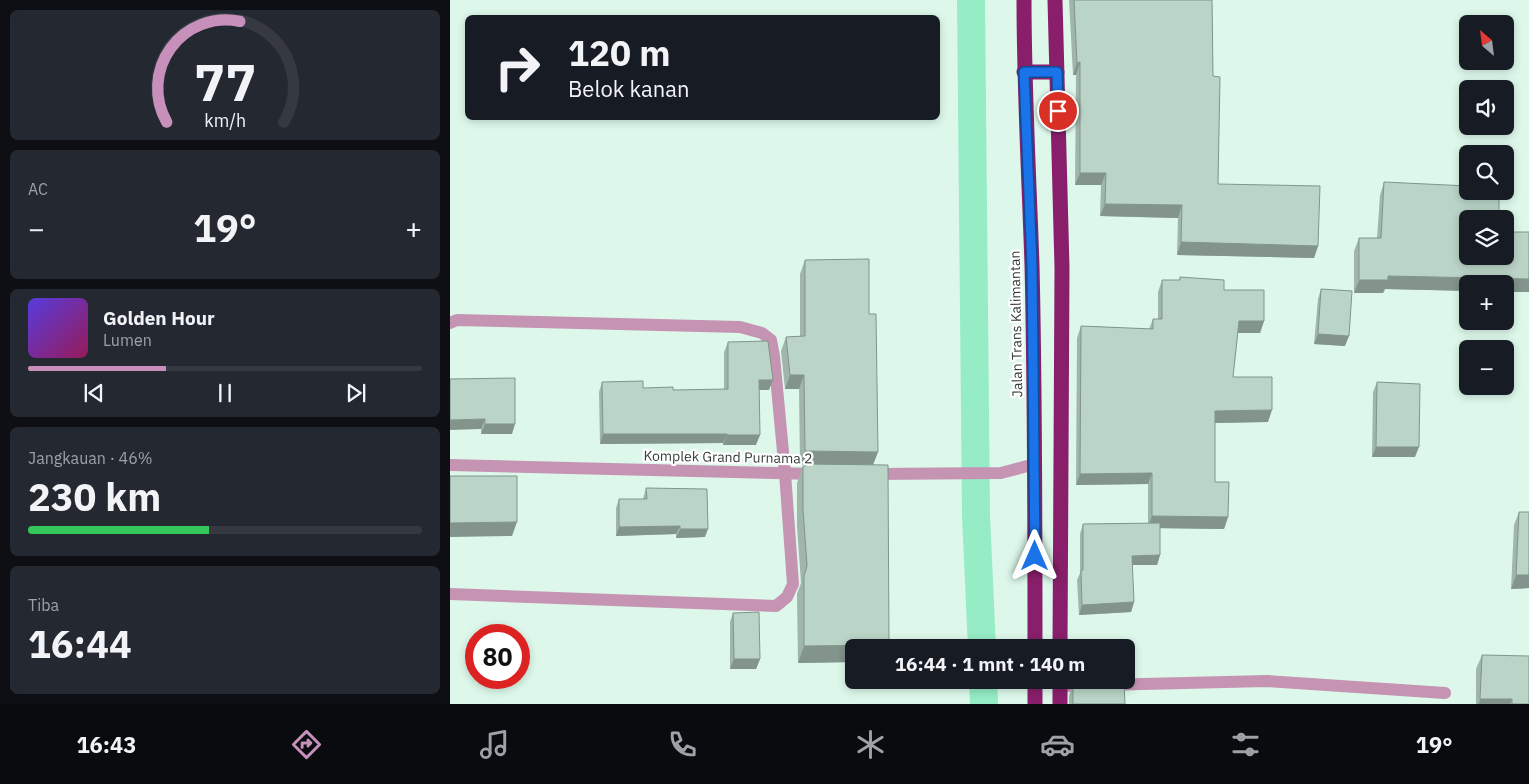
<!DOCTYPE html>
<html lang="id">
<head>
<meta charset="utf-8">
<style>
	body { margin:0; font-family:"IBM Plex Sans",sans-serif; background:#242831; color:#f1f3f6; height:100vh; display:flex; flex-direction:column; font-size:19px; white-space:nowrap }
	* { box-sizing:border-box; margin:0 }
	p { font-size:16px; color:#9ea1a6 }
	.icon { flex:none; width:28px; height:28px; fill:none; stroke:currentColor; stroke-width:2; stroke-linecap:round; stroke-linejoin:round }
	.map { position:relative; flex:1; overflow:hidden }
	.drawer { display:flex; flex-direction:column; gap:10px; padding:10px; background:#0d0f14; width:450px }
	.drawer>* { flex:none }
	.banner { position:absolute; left:15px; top:15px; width:475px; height:105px; border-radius:8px; box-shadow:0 2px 8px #0003; background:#171b24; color:#f1f3f6; overflow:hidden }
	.needle { width:32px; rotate:332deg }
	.fabs { position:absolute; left:1009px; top:15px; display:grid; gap:10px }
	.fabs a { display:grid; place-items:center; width:55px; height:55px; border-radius:8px; background:#171b24; box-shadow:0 2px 8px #0003; font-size:25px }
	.speed { position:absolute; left:15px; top:624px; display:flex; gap:10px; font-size:25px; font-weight:700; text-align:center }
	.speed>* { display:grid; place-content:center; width:65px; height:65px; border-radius:50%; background:#171b24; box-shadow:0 2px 8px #0003; line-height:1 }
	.speed .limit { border:8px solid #d22; background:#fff; color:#111 }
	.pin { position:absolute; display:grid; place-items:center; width:42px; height:42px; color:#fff; margin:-21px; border:2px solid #fff; border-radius:50%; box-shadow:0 1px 5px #0007 }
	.me { position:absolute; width:55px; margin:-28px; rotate:0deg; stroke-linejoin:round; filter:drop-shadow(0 0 4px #0008) }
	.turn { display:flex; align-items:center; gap:18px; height:105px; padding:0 20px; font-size:22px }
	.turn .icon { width:65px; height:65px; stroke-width:2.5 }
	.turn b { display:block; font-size:35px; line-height:42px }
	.big { font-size:38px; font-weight:800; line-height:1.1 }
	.drawer .widget { flex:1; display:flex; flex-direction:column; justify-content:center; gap:8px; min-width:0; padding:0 18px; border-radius:8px; background:#242831 }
	.drawer .dial { align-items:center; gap:0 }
	.dial svg { height:130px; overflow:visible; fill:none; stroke:#363941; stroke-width:7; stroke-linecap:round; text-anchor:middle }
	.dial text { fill:#f1f3f6; stroke:none }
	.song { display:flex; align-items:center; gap:15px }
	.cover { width:60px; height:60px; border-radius:8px; background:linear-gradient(135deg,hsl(250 70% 55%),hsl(330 70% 35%)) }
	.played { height:5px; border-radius:2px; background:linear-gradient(90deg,#c790bb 35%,#363941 35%) }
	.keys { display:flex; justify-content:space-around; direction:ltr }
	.heat { display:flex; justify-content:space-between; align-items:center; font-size:28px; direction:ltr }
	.charge { height:8px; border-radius:4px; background:linear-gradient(90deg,#34c759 46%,#363941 0) }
	.trip { position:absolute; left:395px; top:639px; width:290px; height:50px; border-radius:8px; background:#171b24; box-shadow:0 2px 8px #0003; font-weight:800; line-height:50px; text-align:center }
	.tab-bar { display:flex; height:80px; justify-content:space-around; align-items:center; background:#090b0e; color:#9ea1a6 }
	.tab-bar .icon { width:35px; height:35px }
	.tab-bar .selected { color:#c790bb }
	.tab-bar b { font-size:22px; color:#f1f3f6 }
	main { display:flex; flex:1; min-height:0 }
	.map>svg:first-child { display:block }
</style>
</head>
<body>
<main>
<section class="drawer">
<div class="widget dial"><svg viewBox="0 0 100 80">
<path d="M14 69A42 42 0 1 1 86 69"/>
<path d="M14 69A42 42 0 0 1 59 7" stroke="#c790bb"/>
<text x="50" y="56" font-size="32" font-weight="700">77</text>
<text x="50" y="72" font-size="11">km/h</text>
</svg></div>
<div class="widget"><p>AC</p>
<div class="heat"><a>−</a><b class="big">19°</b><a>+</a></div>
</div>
<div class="widget">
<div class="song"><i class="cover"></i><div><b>Golden Hour</b><p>Lumen</p></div></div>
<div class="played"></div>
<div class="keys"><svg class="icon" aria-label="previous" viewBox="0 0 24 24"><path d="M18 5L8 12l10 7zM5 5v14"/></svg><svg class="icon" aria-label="pause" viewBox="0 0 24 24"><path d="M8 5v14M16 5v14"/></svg><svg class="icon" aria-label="next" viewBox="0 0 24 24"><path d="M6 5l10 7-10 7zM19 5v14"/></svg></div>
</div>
<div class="widget"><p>Jangkauan · 46%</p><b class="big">230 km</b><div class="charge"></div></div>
<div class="widget"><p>Tiba</p><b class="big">16:44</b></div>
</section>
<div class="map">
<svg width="1079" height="704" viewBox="0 0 1079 704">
	<rect width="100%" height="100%" fill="#ddf8eb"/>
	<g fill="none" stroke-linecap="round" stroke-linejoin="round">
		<g stroke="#95ecc5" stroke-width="28">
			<path d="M521,0L526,516L532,648"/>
			<path d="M533,680L534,704"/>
		</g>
		<g stroke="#c694b3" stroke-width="12">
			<path d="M0,323L7,320L290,327L312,333L321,340L324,356L335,473L343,584L337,597L326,606L0,594"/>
			<path d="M0,465L367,474"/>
			<path d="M422,474L551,473L585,464"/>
			<path d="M610,686L817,681L995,693"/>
		</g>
		<g stroke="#891f6b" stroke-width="15">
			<path d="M574,0C574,88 579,177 582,265C585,392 585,520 585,648"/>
			<path d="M605,0L612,268L610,648"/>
			<path d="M574,72H607"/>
			<path d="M610,680V704"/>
			<path d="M585,704V680"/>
		</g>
	</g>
	<g fill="#a0b6ab">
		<path d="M619,0H762L763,76L768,184L868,246L864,258L727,255L728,218L650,216L651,185H625L626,75H623Z"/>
		<path d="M934,182L1018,256L1079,232V292L935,289L933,293H904V251L909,238H927L930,195Z"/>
		<path d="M355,260L419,314L423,464L404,648V662L348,663L347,594L351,583L347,526V483L353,466L356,465H350L349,389H335L331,351L336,337L350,336V274Z"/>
		<path d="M730,277L774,290L814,321L810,333H788L783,377L818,422L765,423V482L778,517L774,529L710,528V555L707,565H682L684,602L681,612L629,615L627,580L630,573V534L633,524L698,523V484L626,485L627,338L631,326L699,329L703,319H708V292L712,280H729Z"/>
		<path d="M871,289L895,346L864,344L868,299Z"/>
		<path d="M278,342L319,390H309L306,445H273V443L150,444L149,392L152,382L193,388L223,390H274V352Z"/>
		<path d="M0,379L62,434H31V429Z"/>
		<path d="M927,382L965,457H922L923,392Z"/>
		<path d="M196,488L255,537L226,538V534L166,536V508L169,499H193Z"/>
		<path d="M1069,512L1079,588L1061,589L1064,525Z"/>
		<path d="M283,613L310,659L306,669H280V622Z"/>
		<path d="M1032,655L1079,704H1026V669Z"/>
		<path d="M623,685L675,704H619V696Z"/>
	</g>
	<g fill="#82948b">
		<path d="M630,62L626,75H623L627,63Z"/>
		<path d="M630,173H656L651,185H625Z"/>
		<path d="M655,204L732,205L728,218L650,216Z"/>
		<path d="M731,242L868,246L864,258L727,255Z"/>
		<path d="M938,276L1079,279V292H1055V284H1018V291L935,289L933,293H904L909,280Z"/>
		<path d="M789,321H814L810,333H785Z"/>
		<path d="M868,334L899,336L895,346L864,344Z"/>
		<path d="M340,375H354L349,389H335Z"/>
		<path d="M309,380H323L319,390H306Z"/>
		<path d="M822,410L818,422L761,423L765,411Z"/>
		<path d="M35,419L31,429L0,430V420Z"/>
		<path d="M35,424H65L62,434H31Z"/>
		<path d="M153,434H277L273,443L150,444Z"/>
		<path d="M277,435H310L306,445H273Z"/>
		<path d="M926,447H969L965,457H922Z"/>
		<path d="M355,451L428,452L423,465H350Z"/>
		<path d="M702,473L698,484L626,485L630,474Z"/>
		<path d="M702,516L778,517L774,529L698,528Z"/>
		<path d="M67,522L62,536L0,537V523Z"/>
		<path d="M230,526L226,534L166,536L169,527Z"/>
		<path d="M230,529H258L255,537L226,538Z"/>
		<path d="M710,555L707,565H678L682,556Z"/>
		<path d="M1066,575H1079V588L1061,589Z"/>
		<path d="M684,602L681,612L629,615L632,605Z"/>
		<path d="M439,645L438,648H404V662L348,663L354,646Z"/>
		<path d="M284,659H310L306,669H280Z"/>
		<path d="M1030,699H1062L1060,704H1029Z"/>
	</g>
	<g fill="#bad4c7" stroke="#82948b">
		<path d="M624,0H762L763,76L770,77L768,184L870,186L868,246L731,242L732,205L655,204L656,173H630V62L627,63Z"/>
		<path d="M934,182L1018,186V191H1049V219H1018V256H1055V232H1079V279L938,276V280H909V238H931Z"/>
		<path d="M419,259V314H426L428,452L355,451L354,375H340L336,337L355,336V260Z"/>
		<path d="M730,277L774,280V290H814V321H789L783,377H822V410L765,411V482H779L778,517L702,516V473L630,474L631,326L703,329V319H712V280H730Z"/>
		<path d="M871,289L902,291L899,336L868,334Z"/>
		<path d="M318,341L323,380H309L310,435H277V434H153L152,382L193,381V388L223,387V390L278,389V342Z"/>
		<path d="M65,378V424H35V419L0,420V379Z"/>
		<path d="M927,382L970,384L969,447H926Z"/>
		<path d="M356,464L438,465L439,645L354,646V576L357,566L353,509V466H356Z"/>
		<path d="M0,476H67V522L0,523Z"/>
		<path d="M196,488L257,489L258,529H230V526L169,527V499H197Z"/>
		<path d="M1069,512H1079V575H1066Z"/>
		<path d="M710,523V555L682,556L684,602L632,605L631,571L633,570V524Z"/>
		<path d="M309,612L310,659H284L283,613Z"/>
		<path d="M1032,655L1079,656V704H1062V699H1030Z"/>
		<path d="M674,683L675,704H623V685Z"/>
	</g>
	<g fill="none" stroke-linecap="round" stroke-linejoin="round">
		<defs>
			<path id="route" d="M585,556L582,266L574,72H607L608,111"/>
		</defs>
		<use href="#route" stroke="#114b97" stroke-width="12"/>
		<use href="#route" stroke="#1a73e8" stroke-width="9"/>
	</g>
	<g text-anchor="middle" stroke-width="4.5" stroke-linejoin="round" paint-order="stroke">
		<g font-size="14" fill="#343e39" stroke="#fff">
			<text transform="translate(566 324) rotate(-91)" y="5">Jalan Trans Kalimantan</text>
			<text transform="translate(278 457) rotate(1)" y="5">Komplek Grand Purnama 2</text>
		</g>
	</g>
</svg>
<div class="fabs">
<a><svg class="needle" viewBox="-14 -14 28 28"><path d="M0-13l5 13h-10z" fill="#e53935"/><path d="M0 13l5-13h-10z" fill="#9ea1a6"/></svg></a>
<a><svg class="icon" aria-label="sound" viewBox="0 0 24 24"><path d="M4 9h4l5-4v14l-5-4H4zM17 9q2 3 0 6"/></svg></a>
<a><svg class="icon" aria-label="search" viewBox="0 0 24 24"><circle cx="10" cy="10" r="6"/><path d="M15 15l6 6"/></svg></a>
<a><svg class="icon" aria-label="layers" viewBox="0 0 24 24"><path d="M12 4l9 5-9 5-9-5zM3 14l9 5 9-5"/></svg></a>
<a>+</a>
<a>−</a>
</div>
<div class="speed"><div class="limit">80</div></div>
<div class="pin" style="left:608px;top:111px;background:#d93025"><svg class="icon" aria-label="arrive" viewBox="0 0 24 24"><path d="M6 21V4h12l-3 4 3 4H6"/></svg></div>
<svg class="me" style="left:585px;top:556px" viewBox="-20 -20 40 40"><path d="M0-17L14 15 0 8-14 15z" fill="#1a73e8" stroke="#fff" stroke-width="4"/></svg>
<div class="trip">16:44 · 1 mnt · 140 m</div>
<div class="banner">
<div class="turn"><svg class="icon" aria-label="right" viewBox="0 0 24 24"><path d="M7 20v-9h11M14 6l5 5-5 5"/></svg><div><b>120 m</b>Belok kanan</div></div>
</div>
</div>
</main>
<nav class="tab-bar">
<b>16:43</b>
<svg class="icon selected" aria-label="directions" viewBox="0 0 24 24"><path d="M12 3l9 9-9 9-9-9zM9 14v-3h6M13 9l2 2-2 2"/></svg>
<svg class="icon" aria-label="music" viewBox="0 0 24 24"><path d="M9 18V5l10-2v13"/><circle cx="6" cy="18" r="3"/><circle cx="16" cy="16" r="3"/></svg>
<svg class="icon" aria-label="phone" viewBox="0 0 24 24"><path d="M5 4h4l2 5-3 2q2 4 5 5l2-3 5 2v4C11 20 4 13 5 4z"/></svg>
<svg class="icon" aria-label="climate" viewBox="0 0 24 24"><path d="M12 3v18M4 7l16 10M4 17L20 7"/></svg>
<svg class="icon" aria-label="car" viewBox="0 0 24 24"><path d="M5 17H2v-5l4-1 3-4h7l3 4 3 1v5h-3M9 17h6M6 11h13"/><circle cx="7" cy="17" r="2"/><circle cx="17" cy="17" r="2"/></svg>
<svg class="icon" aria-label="filters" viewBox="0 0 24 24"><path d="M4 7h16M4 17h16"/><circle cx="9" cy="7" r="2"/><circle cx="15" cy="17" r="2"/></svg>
<b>19°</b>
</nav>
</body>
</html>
